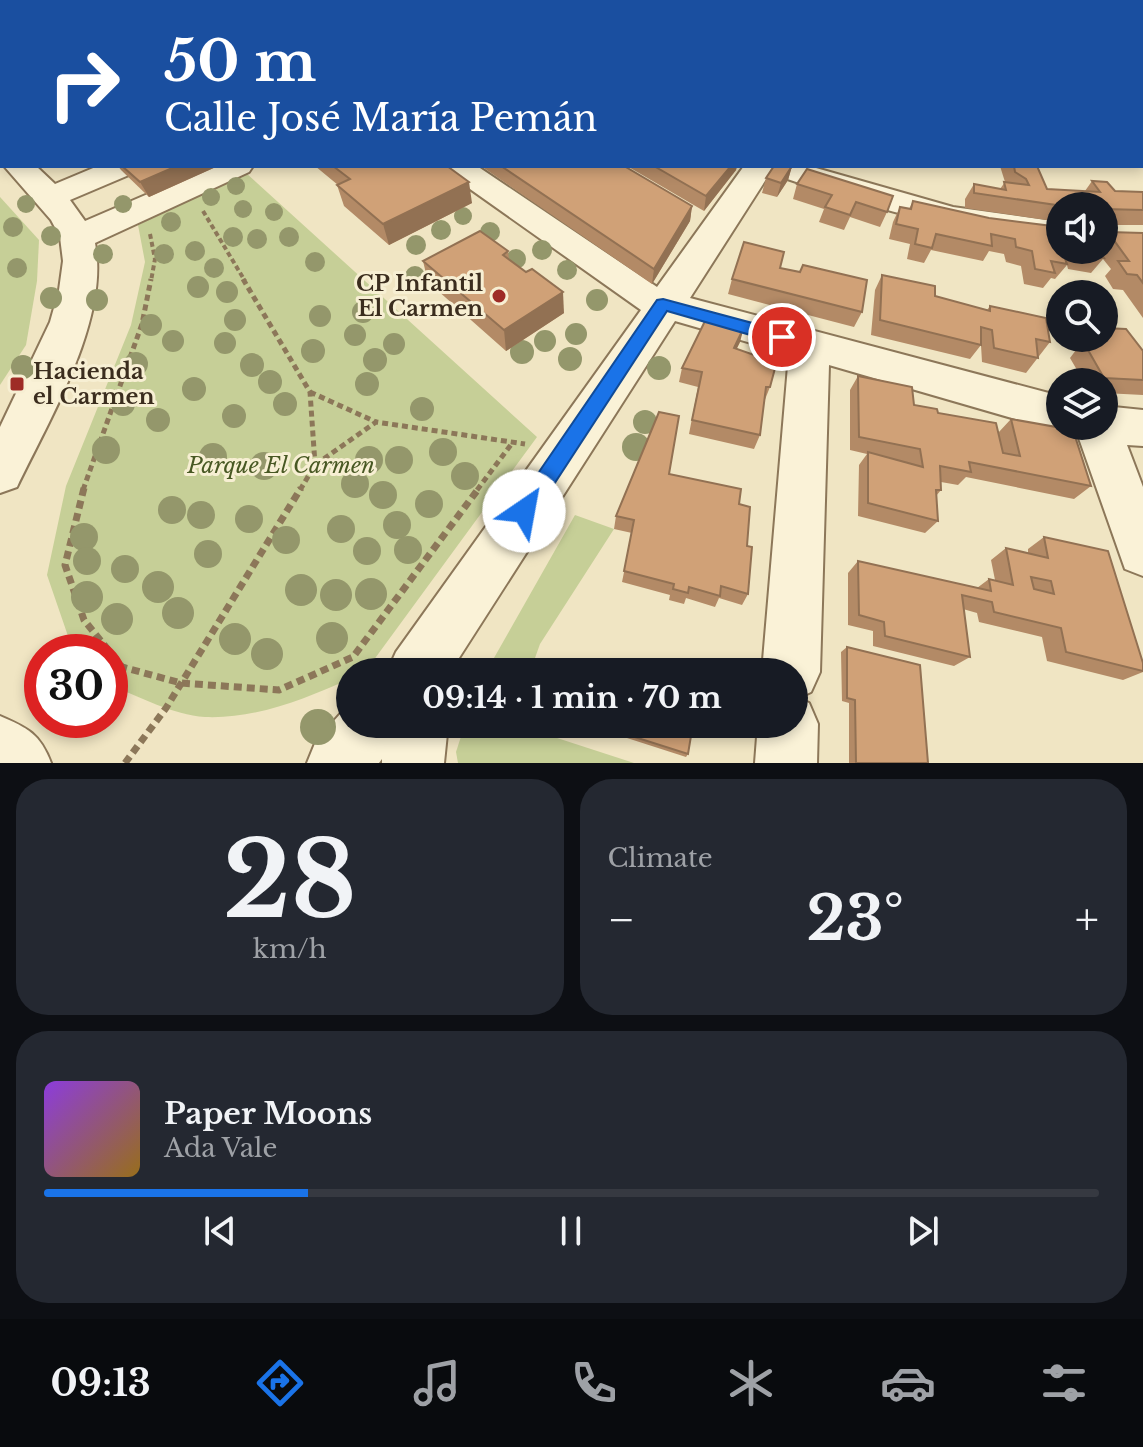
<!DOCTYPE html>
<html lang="en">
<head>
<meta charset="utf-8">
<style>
	body { margin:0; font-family:"Libre Baskerville",serif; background:#242831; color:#f1f3f6; height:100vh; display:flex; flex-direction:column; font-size:30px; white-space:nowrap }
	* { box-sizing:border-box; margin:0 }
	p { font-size:26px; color:#9ea1a6 }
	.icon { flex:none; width:44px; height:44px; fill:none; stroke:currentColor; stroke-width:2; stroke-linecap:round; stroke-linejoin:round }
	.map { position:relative; height:763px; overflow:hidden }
	.drawer { display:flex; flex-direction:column; gap:16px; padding:16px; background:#0d0f14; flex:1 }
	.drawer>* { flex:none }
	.guide { position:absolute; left:0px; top:0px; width:1144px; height:168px; box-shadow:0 4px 12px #0003; background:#1a4fa0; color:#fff; overflow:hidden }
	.controls { position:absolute; left:1046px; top:192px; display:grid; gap:16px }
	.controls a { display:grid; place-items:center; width:72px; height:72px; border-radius:50%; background:#171b24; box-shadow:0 4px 12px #0003; font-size:40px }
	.speed { position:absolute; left:24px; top:634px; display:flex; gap:16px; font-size:40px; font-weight:700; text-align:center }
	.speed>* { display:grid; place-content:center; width:104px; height:104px; border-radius:50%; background:#171b24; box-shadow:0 4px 12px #0003; line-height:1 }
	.speed .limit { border:12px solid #d22; background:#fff; color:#111 }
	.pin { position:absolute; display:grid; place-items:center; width:68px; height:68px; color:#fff; margin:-34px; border:4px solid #fff; border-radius:50%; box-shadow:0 2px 8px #0007 }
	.me { position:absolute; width:88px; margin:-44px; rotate:33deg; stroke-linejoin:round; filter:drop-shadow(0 0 6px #0008) }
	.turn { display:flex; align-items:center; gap:28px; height:168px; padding:0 32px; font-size:36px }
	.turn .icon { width:104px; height:104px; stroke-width:2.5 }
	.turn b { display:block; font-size:56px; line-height:68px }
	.big { font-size:60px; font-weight:700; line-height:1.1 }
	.drawer .card { flex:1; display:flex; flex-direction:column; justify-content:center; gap:12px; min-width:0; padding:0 28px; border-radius:32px; background:#242831 }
	.drawer .dial { align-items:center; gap:0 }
	.dial b { font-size:104px; line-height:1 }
	.song { display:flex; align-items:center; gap:24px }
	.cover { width:96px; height:96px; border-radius:12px; background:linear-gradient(135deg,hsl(270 70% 55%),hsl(40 70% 35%)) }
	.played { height:8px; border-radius:4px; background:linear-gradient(90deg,#1a73e8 25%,#363941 25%) }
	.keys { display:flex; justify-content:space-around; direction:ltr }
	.heat { display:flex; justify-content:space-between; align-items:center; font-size:44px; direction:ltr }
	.drawer .tiles { flex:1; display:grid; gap:16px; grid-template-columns:1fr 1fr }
	.card:last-child { grid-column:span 2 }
	.trip { position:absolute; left:336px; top:658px; width:472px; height:80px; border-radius:40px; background:#171b24; box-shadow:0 4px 12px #0003; font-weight:700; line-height:80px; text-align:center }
	.dock { display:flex; height:128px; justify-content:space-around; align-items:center; background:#090b0e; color:#9ea1a6 }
	.dock .icon { width:56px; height:56px }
	.dock .active { color:#1a73e8 }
	.dock b { font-size:36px; color:#f1f3f6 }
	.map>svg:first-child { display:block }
</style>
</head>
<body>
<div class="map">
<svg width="1143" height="763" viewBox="0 0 1143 763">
	<rect width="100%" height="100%" fill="#f0e5c3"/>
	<g fill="#c6cf97">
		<path d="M246,173L537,437L365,672H350V679C304,699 257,719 205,717C173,715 140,697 110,685V652H81L68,636L47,575L66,486L131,325L145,262L138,225Z"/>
		<path d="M0,197L39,240L37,281L26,345L0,385Z"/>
		<path d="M575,515L614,529L540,644L530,672H486Z"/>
		<path d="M465,724H514L634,763H458L456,752Z"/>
	</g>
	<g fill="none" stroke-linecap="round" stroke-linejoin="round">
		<defs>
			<g id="minor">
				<path d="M9,0H37L7,2Z"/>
				<path d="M153,0H177L179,2H155Z"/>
				<path d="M407,0H432L434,2H409Z"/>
				<path d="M599,0H625L597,2Z"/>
				<path d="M878,0H901L876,2Z"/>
				<path d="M4,166H36L55,184L98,166H140L136,172L70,200L85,221L213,166H253L249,172L95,243C110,319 49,420 17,487L0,493V427L50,322L59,290L63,261L60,237L51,220Z"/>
				<path d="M442,166H477L657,287L744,166H809L953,207L1060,222V244C960,233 865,206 770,173L690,298L1060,396V426H1104V406L1143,410V446L1127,445L1143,487V576L1125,569L1075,427L1060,432L829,365L820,672L811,692L798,698L809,703L818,724L817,763H755L758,724H794V672H762L789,354L675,321L450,672H387L396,652L641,310L446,172Z"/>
				<path d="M350,703V724H448L444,763H382V759L379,763H307L316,741Z"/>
				<path d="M0,716C28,728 40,734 51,763H0Z"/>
			</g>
		</defs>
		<use href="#minor" stroke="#8c7759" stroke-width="4"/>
		<g stroke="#8c7759" stroke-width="4" stroke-dasharray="5 3" stroke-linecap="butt">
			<path d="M203,211L245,281"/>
			<path d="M150,234L155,259L151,281"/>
		</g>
		<g stroke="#8c7759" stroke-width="5" stroke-dasharray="6 4" stroke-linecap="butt">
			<path d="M243,279L310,392L315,464"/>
			<path d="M310,392L376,422"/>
			<path d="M83,490L142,324L151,279"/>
			<path d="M300,490L315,465L376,422L525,444"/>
			<path d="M477,490L513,442"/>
		</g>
		<g stroke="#8c7759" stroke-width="7" stroke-dasharray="8 5" stroke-linecap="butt">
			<path d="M84,488L65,565L84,620L122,667L181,683L279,690L353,657L479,488"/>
			<path d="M125,763L166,708L301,488"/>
		</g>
		<use href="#minor" fill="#faf2d7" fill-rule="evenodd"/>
	</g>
	<g fill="#94976b">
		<circle cx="236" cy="186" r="9"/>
		<circle cx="211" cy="197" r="9"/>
		<circle cx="26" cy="204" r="9"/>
		<circle cx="123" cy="204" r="9"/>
		<circle cx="243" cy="209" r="9"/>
		<circle cx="274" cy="212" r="9"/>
		<circle cx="463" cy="216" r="9"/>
		<circle cx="171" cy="222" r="10"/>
		<circle cx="13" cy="227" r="10"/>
		<circle cx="441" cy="230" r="10"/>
		<circle cx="490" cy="232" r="10"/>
		<circle cx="51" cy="236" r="10"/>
		<circle cx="233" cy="237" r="10"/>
		<circle cx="289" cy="237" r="10"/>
		<circle cx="257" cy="239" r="10"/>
		<circle cx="416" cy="245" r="10"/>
		<circle cx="542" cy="250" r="10"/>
		<circle cx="195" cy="251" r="10"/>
		<circle cx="103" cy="254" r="10"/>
		<circle cx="164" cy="254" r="10"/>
		<circle cx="516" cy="259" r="10"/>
		<circle cx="315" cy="262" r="10"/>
		<circle cx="17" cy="268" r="10"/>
		<circle cx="214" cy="268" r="10"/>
		<circle cx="567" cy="270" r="10"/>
		<circle cx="415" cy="276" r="10"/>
		<circle cx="198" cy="287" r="11"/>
		<circle cx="227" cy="292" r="11"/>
		<circle cx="51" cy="298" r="11"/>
		<circle cx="97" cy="300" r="11"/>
		<circle cx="597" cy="300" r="11"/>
		<circle cx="363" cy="312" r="11"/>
		<circle cx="320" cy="316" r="11"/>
		<circle cx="235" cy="320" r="11"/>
		<circle cx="151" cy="325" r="11"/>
		<circle cx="576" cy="334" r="11"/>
		<circle cx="355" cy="335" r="11"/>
		<circle cx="173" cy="341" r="11"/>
		<circle cx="545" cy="341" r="11"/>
		<circle cx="225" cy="343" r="11"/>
		<circle cx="394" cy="344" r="11"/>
		<circle cx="313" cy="351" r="12"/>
		<circle cx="522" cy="352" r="12"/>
		<circle cx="570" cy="359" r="12"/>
		<circle cx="375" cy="360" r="12"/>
		<circle cx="136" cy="364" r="12"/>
		<circle cx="252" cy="365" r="12"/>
		<circle cx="23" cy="367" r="12"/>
		<circle cx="659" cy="368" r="12"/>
		<circle cx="270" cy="382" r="12"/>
		<circle cx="367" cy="384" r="12"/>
		<circle cx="194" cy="389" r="12"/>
		<circle cx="123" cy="404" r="12"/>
		<circle cx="285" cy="404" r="12"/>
		<circle cx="422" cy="409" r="12"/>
		<circle cx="234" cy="416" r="12"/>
		<circle cx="158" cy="420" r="12"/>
		<circle cx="645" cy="422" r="12"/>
		<circle cx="636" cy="447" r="14"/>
		<circle cx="106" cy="450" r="14"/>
		<circle cx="443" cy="452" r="14"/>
		<circle cx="213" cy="457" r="14"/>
		<circle cx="369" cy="460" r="14"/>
		<circle cx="399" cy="460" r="14"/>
		<circle cx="264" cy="466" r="14"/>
		<circle cx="465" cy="476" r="14"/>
		<circle cx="355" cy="484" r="14"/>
		<circle cx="383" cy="495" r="14"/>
		<circle cx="429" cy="504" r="14"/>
		<circle cx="172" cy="510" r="14"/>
		<circle cx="201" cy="515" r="14"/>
		<circle cx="249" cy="519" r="14"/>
		<circle cx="397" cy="525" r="14"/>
		<circle cx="341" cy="529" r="14"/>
		<circle cx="84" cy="537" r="14"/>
		<circle cx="286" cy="540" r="14"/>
		<circle cx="408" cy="550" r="14"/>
		<circle cx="367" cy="551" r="14"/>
		<circle cx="208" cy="554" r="14"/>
		<circle cx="87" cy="561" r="14"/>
		<circle cx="125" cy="569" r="14"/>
		<circle cx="158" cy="587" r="16"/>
		<circle cx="301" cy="590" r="16"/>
		<circle cx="371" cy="594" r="16"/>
		<circle cx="336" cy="595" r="16"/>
		<circle cx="87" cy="597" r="16"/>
		<circle cx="178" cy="613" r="16"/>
		<circle cx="117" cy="619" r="16"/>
		<circle cx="332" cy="638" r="16"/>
		<circle cx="235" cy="639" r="16"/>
		<circle cx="267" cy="654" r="16"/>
		<circle cx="318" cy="727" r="18"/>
	</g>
	<g fill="#b38a66">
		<path d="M200,0H307L311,2H204Z"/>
		<rect x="631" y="0" width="171" height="2"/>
		<path d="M1143,34V158H1142Z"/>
		<path d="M118,166H218L149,197L121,170Z"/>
		<path d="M315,166H447L472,203L389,245L344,206L337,185H338Z"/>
		<path d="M481,166H624L692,206L690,221L652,284Z"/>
		<path d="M627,166H737L736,170L704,211Z"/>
		<path d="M792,166L788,180L777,197L762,193L766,178Z"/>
		<path d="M1000,166H1037L1047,189L1085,191L1092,181L1115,191L1143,192V225H1104V206H1060V222L965,208V199L974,184L1000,189L1005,182Z"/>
		<path d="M797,184L887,212L880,227L850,217L844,230L819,222L824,209L793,199Z"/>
		<path d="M913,201L1060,250H1104V237L1108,232L1143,233V318L1123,290L1113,289L1105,276L1111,269L1103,259L1091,273L1068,269L1067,265L1055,279L1051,278L1043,288L1024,284L1021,266L1006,262L1004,254L989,251L983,261L931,250L924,263L907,259L910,244L889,239L893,222L900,207L909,209Z"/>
		<path d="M508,251L509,259L564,313L506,351L428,282L423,261Z"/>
		<path d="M780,268L862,312L854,327L728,294L732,279Z"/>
		<path d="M882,275L935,296L987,310L990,306L1050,342L1026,373L982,362L981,345L970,359L871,335L875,290Z"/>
		<path d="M1085,338H1104L1143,351V395L1104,393V382H1084L1070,358Z"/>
		<path d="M740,342L737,348L770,387L764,402L760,435L754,449L689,434L698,387L679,382L682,368Z"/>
		<path d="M858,376L914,405L998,433L1011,419L1091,486L1074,499L966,477L958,485L941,482V490L936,496L938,521L925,533L858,516L859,465L867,454L850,450V390Z"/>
		<path d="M669,474L739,504L747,546L748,594L742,605L719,598L715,607L686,598L684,604L669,600L670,595L622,582L632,533L614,529L616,516Z"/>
		<path d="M1044,537L1143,663V672L1123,680L1047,661L1042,637L979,622L977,613L963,609L970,657L954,666L873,646V631L848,625V573L858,561L977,588L989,579L995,580L991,560L1006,548L1028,553V549Z"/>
		<path d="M847,647L928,763H849V703L842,701L841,652Z"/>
		<path d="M600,724L688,754L686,757L599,729Z"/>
	</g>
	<g fill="#927153">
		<path d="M126,0H156L157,2H119Z"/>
		<path d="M773,0H802V2H766Z"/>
		<path d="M177,166H218L149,197L140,182Z"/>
		<path d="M731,166H737L736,170L704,211L706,196Z"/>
		<path d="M792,166L788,180L777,197L781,183Z"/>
		<path d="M469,182L472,203L389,245L383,224Z"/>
		<path d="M692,206L690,221L652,284L654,269Z"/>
		<path d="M563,292L564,313L506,351L504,330Z"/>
		<path d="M744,327L740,342L730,362L734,348Z"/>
	</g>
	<g fill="#d0a177" stroke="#927153" stroke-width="2" fill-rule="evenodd">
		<path d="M0,0H12L15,2H2V27H0Z"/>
		<path d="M33,0H126L119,2H36Z"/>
		<path d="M220,0H307L311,2H224Z"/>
		<path d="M656,0H773L766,2H660Z"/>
		<path d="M2,33V73L0,71V34Z"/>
		<rect x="1142" y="64" width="1" height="33"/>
		<path d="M1142,106H1143V139L1142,136Z"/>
		<path d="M122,166H177L140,182Z"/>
		<path d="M333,166H447L469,182L383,224L337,185L350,179Z"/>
		<path d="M501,166H624L692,206L654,269Z"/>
		<path d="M654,166H731L706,196Z"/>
		<path d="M774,166H792L781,183L766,178Z"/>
		<path d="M1014,166H1037L1047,189L1100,192L1092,181L1107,182L1115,191L1143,192V210L1104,209V206H1063L974,193V184L1006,190L1004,182L1029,185L1026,179L1015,172Z"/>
		<path d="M807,169L893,196L887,212L856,202L850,215L825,207L832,195L797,184Z"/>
		<path d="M913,201L989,218L1060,227V250H1069L1071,254L1063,253L1067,264L1051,261L1055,273L1035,269L1032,251L1016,247L1015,239L991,234L992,246L936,234L932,248L915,244L918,229L896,224L900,207L911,209Z"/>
		<path d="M480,231L508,251L503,255L526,272L532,269L563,292L504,330L423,261Z"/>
		<path d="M1108,232L1143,233V283L1137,275L1127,274L1118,261H1129Z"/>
		<path d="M744,242L784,252L780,268L800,272L803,265L867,280L862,312L732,279Z"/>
		<path d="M1079,250H1099L1104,258L1080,254Z"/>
		<path d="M882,275L935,286V296L990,311V306L1046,318L1050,342L1036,339L1038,358L994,348L992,330L981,327V345L880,320Z"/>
		<path d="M707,317L744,327L734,348L754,355L755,352L778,357L770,387H766L760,435L692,420L702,372L682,368Z"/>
		<path d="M1104,328L1126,329L1143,351V380L1104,378L1084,343L1091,344L1088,338H1104Z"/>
		<path d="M858,376L912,387L914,405L937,409L938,413L996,423L1003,453L1020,456L1011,419L1073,430L1091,486L969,462L971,472L940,466L941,490H936L938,521L868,503V452L923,467L920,449L859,437Z"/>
		<path d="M659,412L679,416L669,474L741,489L739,504L750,507L747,546L752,547L748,594L721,586L720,596L689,587L688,593L673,589L674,584L624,571L634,520L616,516Z"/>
		<path d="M1044,537L1108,551L1143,663V671L1066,652L1061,628L994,612L992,602L962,595L970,657L885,636L884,622L859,615L858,561L991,591L989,579L1013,585L1006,548L1048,558ZM1031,577L1051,581L1054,594L1034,589Z"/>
		<path d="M847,647L920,665L928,763H856L855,700L847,698Z"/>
		<path d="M614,661L653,672H612Z"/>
		<path d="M600,724H693L688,754L600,726Z"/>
	</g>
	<path fill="#1a73e8" stroke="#114b97" stroke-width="2" d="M663,299L782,331L790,337L782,344L667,311L532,518L524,521L517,518L514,511L517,504L657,300Z"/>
	<g fill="#9e2b26" stroke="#f7efd3" stroke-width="3">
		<circle cx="499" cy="296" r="8"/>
		<rect x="9" y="376" width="16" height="16" rx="4"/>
	</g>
	<g text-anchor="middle" stroke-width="6" stroke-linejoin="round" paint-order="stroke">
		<g font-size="22" font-weight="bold" fill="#3b2d1e" stroke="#f7efd3" text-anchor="end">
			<text x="483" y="291">CP Infantil<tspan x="483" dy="25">El Carmen</tspan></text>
			<text x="33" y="379" text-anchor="start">Hacienda<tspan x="33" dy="25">el Carmen</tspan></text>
		</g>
		<g font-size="22" font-style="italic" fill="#485823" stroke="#f7efd3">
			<text x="281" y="473">Parque El Carmen</text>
		</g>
	</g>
</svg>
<div class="controls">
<a><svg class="icon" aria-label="sound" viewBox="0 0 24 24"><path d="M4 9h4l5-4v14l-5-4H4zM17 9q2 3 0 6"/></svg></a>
<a><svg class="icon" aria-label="search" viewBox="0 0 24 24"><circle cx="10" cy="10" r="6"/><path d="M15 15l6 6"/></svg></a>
<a><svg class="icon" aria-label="layers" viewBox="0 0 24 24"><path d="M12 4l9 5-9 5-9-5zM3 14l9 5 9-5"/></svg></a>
</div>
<div class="speed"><div class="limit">30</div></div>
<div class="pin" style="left:782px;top:337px;background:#d93025"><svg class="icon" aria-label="arrive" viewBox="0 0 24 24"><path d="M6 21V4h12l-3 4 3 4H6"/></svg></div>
<svg class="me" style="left:524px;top:511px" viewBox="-20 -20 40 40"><circle r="19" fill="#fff"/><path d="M0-13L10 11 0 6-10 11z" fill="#1a73e8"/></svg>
<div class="trip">09:14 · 1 min · 70 m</div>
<div class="guide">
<div class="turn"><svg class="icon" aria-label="right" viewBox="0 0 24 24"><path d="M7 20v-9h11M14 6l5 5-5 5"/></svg><div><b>50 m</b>Calle José María Pemán</div></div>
</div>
</div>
<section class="drawer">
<div class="tiles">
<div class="card dial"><b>28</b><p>km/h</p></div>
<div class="card"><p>Climate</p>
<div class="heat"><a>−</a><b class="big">23°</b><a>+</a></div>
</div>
<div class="card">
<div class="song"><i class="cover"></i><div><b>Paper Moons</b><p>Ada Vale</p></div></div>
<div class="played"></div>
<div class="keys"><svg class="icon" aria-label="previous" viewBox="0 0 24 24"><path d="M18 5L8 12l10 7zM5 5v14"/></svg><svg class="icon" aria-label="pause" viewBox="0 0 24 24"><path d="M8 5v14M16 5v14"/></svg><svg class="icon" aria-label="next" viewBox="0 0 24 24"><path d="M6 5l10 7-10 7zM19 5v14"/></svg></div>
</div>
</div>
</section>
<nav class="dock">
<b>09:13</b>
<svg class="icon active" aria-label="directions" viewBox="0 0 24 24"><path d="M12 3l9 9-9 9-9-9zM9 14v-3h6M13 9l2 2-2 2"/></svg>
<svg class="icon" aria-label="music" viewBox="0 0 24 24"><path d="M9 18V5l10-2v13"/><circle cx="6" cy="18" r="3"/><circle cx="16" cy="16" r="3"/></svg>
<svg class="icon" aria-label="phone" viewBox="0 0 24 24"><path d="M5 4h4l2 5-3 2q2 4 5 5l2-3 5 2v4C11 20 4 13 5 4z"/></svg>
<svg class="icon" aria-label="climate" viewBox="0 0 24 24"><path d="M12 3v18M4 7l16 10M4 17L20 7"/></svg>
<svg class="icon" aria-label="car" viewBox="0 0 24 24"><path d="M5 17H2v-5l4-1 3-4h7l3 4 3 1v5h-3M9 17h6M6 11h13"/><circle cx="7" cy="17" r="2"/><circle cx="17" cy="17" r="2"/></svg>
<svg class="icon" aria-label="filters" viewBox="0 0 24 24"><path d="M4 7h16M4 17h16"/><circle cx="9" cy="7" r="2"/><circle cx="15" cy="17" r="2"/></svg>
</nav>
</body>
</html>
